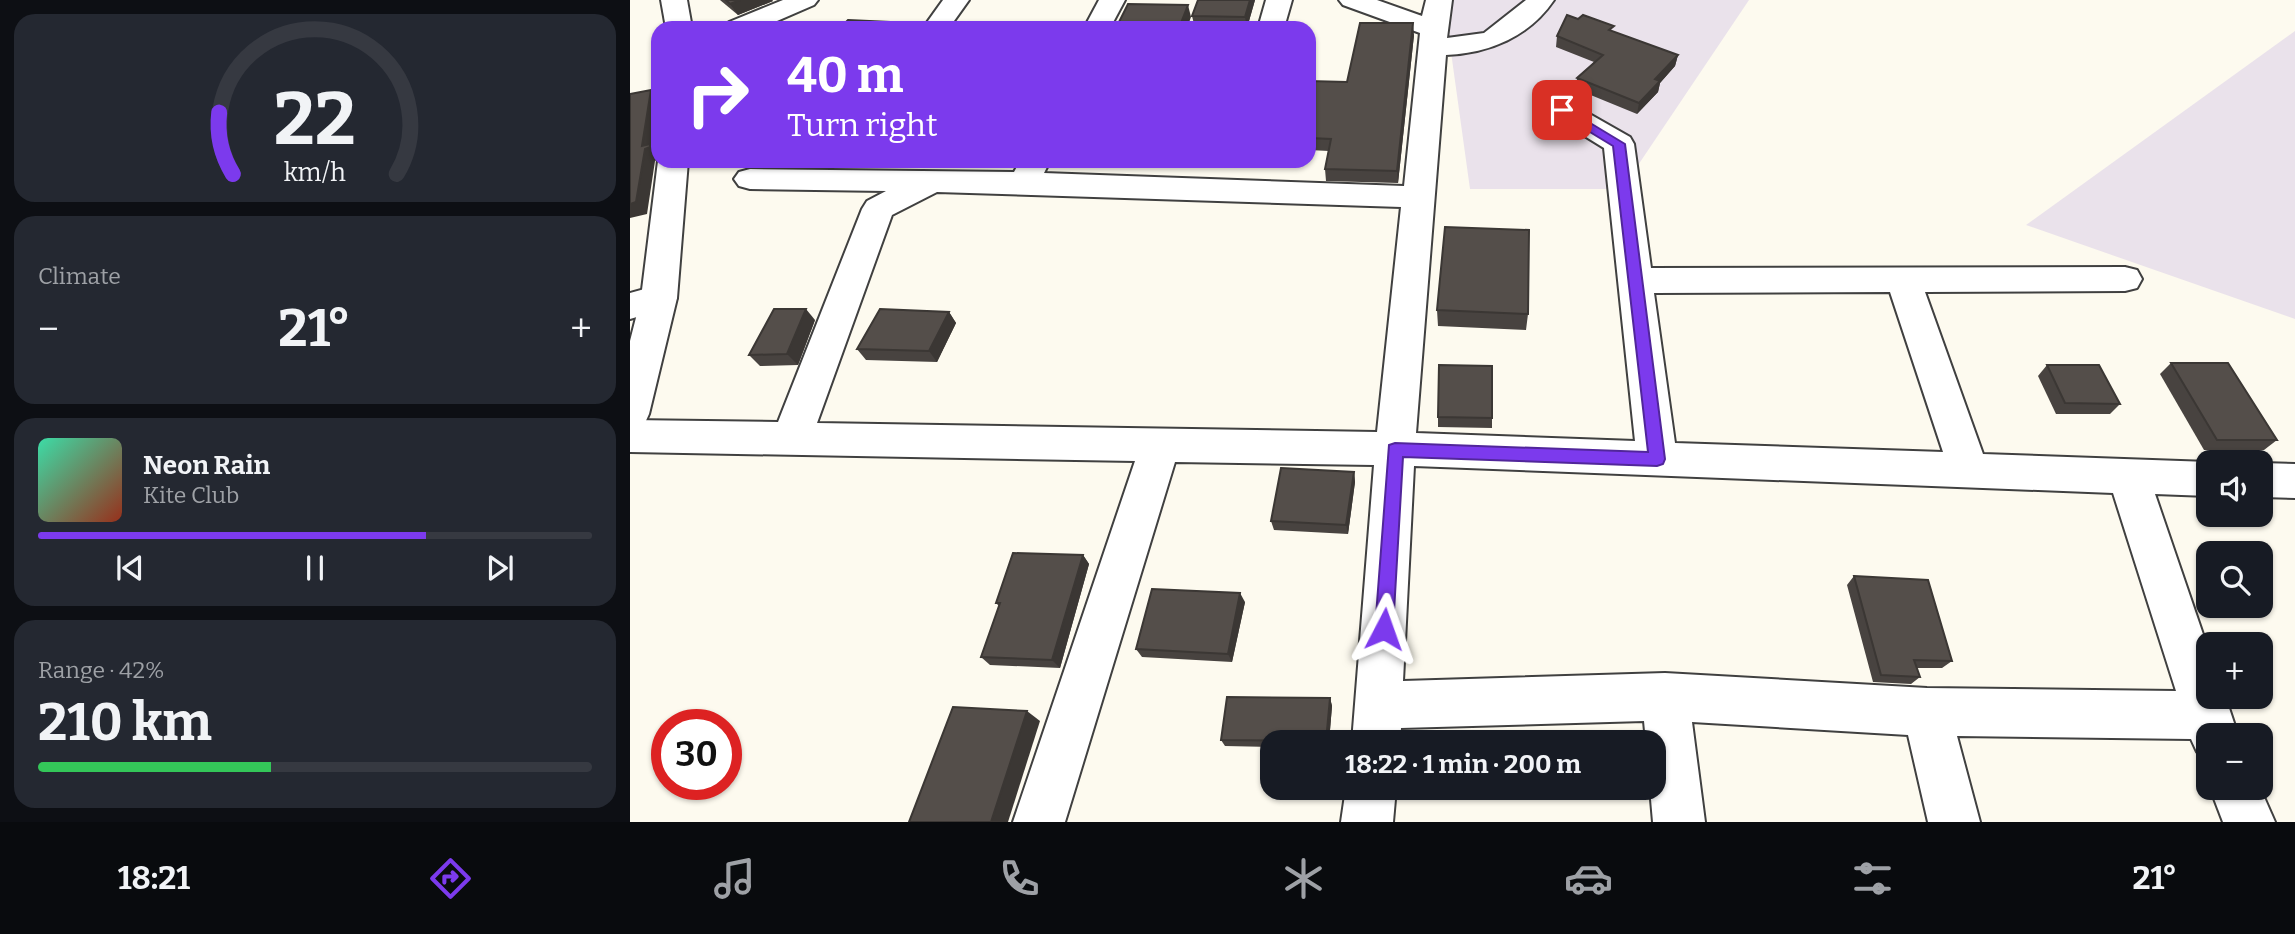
<!DOCTYPE html>
<html lang="en">
<head>
<meta charset="utf-8">
<style>
  :root { --surface:#171b24; --page:#242831; --text:#f1f3f6; --muted:#9ea1a6; --line:#363941; --accent:#7c3aed }
  body { margin:0; font-family:Bitter,serif; background:var(--page); color:var(--text); height:100vh; display:flex; flex-direction:column; font-size:26px; white-space:nowrap }
  * { box-sizing:border-box; margin:0 }
  p { font-size:23px; color:var(--muted) }
  .icon { flex:none; width:38px; height:38px; fill:none; stroke:currentColor; stroke-width:2; stroke-linecap:round; stroke-linejoin:round }
  .map { position:relative; flex:1; overflow:hidden }
  .details { display:flex; flex-direction:column; gap:14px; padding:14px; background:#0d0f14; width:630px }
  .details>* { flex:none }
  .top-card { position:absolute; left:21px; top:21px; width:665px; height:147px; border-radius:21px; box-shadow:0 2px 5px #0004; background:#7c3aed; color:#fff; overflow:hidden }
  .buttons { position:absolute; left:1566px; top:450px; display:grid; gap:14px }
  .buttons a { display:grid; place-items:center; width:77px; height:77px; border-radius:14px; background:var(--surface); box-shadow:0 2px 5px #0004; font-size:35px }
  .speed { position:absolute; left:21px; top:709px; display:flex; gap:14px; font-size:35px; font-weight:700; text-align:center }
  .speed>* { display:grid; place-content:center; width:91px; height:91px; border-radius:50%; background:var(--surface); box-shadow:0 2px 5px #0004; line-height:1 }
  .speed .limit { border:10px solid #d22; background:#fff; color:#111 }
  .pin { position:absolute; display:grid; place-items:center; width:60px; height:60px; color:#fff; margin:-30px; border-radius:14px; box-shadow:0 4px 10px #0006 }
  .me { position:absolute; width:77px; margin:-38px; rotate:4deg; stroke-linejoin:round; filter:drop-shadow(0 0 5px #0008) }
  .turn { display:flex; align-items:center; gap:24px; height:147px; padding:0 21px; font-size:32px }
  .turn .icon { width:91px; height:91px; stroke-width:2.5 }
  .turn b { display:block; font-size:49px; line-height:60px }
  .big { font-size:52px; font-weight:700; line-height:1.1 }
  .details .widget { flex:1; display:flex; flex-direction:column; justify-content:center; gap:10px; min-width:0; padding:0 24px; border-radius:21px; background:var(--page) }
  .details .dial { align-items:center; gap:0 }
  .dial svg { height:182px; overflow:visible; fill:none; stroke:var(--line); stroke-width:7; stroke-linecap:round; text-anchor:middle }
  .dial text { fill:var(--text); stroke:none }
  .song { display:flex; align-items:center; gap:21px }
  .cover { width:84px; height:84px; border-radius:10px; background:linear-gradient(135deg,hsl(160 70% 55%),hsl(10 70% 35%)) }
  .played { height:7px; border-radius:4px; background:linear-gradient(90deg,var(--accent) 70%,var(--line) 70%) }
  .keys { display:flex; justify-content:space-around; direction:ltr }
  .heat { display:flex; justify-content:space-between; align-items:center; font-size:38px; direction:ltr }
  .charge { height:10px; border-radius:5px; background:linear-gradient(90deg,#34c759 42%,var(--line) 0) }
  .trip { position:absolute; left:630px; top:730px; width:406px; height:70px; border-radius:21px; background:var(--surface); box-shadow:0 2px 5px #0004; font-weight:700; line-height:70px; text-align:center }
  .menu { display:flex; height:112px; justify-content:space-around; align-items:center; background:#090b0e; color:var(--muted) }
  .menu .icon { width:49px; height:49px }
  .menu .selected { color:var(--accent) }
  .menu b { font-size:32px; color:var(--text) }
  main { display:flex; flex:1; min-height:0 }
  .map>svg:first-child { display:block }
</style>
</head>
<body>
<main>
<section class="details">
<div class="widget dial"><svg viewBox="0 0 100 80">
<path d="M14 69A42 42 0 1 1 86 69"/>
<path d="M14 69A42 42 0 0 1 8 42" stroke="#7c3aed"/>
<text x="50" y="56" font-size="32" font-weight="700">22</text>
<text x="50" y="72" font-size="11">km/h</text>
</svg></div>
<div class="widget"><p>Climate</p>
<div class="heat"><a>−</a><b class="big">21°</b><a>+</a></div>
</div>
<div class="widget">
<div class="song"><i class="cover"></i><div><b>Neon Rain</b><p>Kite Club</p></div></div>
<div class="played"></div>
<div class="keys"><svg class="icon" aria-label="previous" viewBox="0 0 24 24"><path d="M18 5L8 12l10 7zM5 5v14"/></svg><svg class="icon" aria-label="pause" viewBox="0 0 24 24"><path d="M8 5v14M16 5v14"/></svg><svg class="icon" aria-label="next" viewBox="0 0 24 24"><path d="M6 5l10 7-10 7zM19 5v14"/></svg></div>
</div>
<div class="widget"><p>Range · 42%</p><b class="big">210 km</b><div class="charge"></div></div>
</section>
<div class="map">
<svg width="1665" height="822" viewBox="0 0 1665 822">
  <rect width="100%" height="100%" fill="#fdfaef"/>
  <!-- industrial -->
  <g fill="#eae2eb">
    <polygon points="822,0 1119,0 992,189 840,189 816,16"/>
    <polygon points="1665,31 1665,319 1396,225"/>
  </g>
  <g fill="none" stroke-linecap="round" stroke-linejoin="round">
    <!-- minor casing -->
    <g stroke="#404040" stroke-width="4">
      <g id="minor">
        <polygon points="153,0 188,0 184,5 131,28 95,28 99,22"/>
        <polygon points="313,0 339,0 319,28 293,28"/>
        <polygon points="469,0 495,0 480,28 454,28"/>
        <polygon points="636,0 662,0 654,28 628,28"/>
        <path d="M709,0H747L792,16L796,0H822L817,38L854,33L896,0H924C899,37 859,53 816,55L786,433L1005,441L974,148L922,116L917,110L922,104L932,101L942,104L1000,137L1004,144L1021,268L1495,267L1507,270L1512,279L1507,288L1495,291L1295,292L1353,454L1579,462L1578,496L1525,494L1578,649V696H1595L1608,735H1578V757L1567,752L1561,739L1327,736L1350,822H1298L1278,735L1062,722L1075,822H1023L1020,788H1024V742H1016L1014,721L771,728L770,742H722L744,465L545,462L435,822H383L505,461L0,452V420L148,422L232,209L237,201L256,191L120,189L109,186L104,179L109,172L120,169L384,172L390,161H420L414,173L774,186L790,33L713,5ZM307,192L771,207L747,432L187,423L262,215ZM1260,292L1313,452L1045,443L1024,293ZM784,466L1483,493L1546,691L1297,688L1035,673L773,681Z"/>
        <polygon points="29,285 41,289 47,298 41,307 0,319 0,293"/>
        <polygon points="1631,463 1665,464 1665,498 1631,497"/>
        <polygon points="716,788 766,788 763,822 711,822"/>
        <polygon points="1580,788 1630,788 1645,822 1593,822"/>
      </g>
    </g>
    <!-- tertiary casing -->
    <g stroke="#404040" stroke-width="4">
      <g id="tertiary">
        <polygon points="31,0 57,0 62,28 36,28"/>
        <polygon points="28,161 58,161 47,298 19,414 14,425 0,430 0,341 11,298"/>
      </g>
    </g>
    <!-- minor -->
    <use href="#minor" fill="#fff" fill-rule="evenodd"/>
    <!-- tertiary -->
    <use href="#tertiary" fill="#fff" fill-rule="evenodd"/>
  </g>
  <!-- wall -->
  <g fill="#484340">
    <polygon points="90,0 142,0 143,1 108,15"/>
    <polygon points="568,0 625,0 617,28 565,28 562,16"/>
    <polygon points="983,32 1048,55 1045,66 1030,83 1028,92 1007,114 946,89 947,78 964,62 926,47 927,36"/>
    <polygon points="784,35 768,183 696,181 695,169 699,151 679,150 679,81 717,82"/>
    <polygon points="252,161 359,161 356,166 255,166"/>
    <polygon points="807,310 898,314 896,330 808,326"/>
    <polygon points="319,312 326,323 307,362 236,360 227,349"/>
    <polygon points="185,320 168,365 130,366 119,355"/>
    <polygon points="1541,363 1647,440 1634,450 1574,450 1530,374"/>
    <polygon points="1417,365 1490,404 1480,414 1426,414 1408,376"/>
    <polygon points="808,417 862,418 862,428 808,427"/>
    <polygon points="724,472 725,482 718,534 644,530 641,521"/>
    <polygon points="453,555 459,564 430,668 360,665 351,657 369,606 366,603"/>
    <polygon points="1224,576 1322,661 1312,668 1287,668 1290,677 1281,684 1243,682 1217,585"/>
    <polygon points="615,602 602,662 512,657 506,649"/>
    <polygon points="700,698 702,706 699,742 642,742 642,747 595,746 591,740"/>
  </g>
  <!-- shaded-wall -->
  <g fill="#3b3734">
    <polygon points="110,0 142,0 143,1 108,15 100,4"/>
    <polygon points="620,0 625,0 617,28 615,17"/>
    <polygon points="558,5 561,17 557,28 549,28"/>
    <polygon points="783,23 784,35 768,183 767,171"/>
    <polygon points="1048,55 1045,66 1030,83 1028,92 1007,114 1009,103 1025,79"/>
    <polygon points="21,90 28,99 28,117 23,148 28,153 28,159 25,161 17,214 0,218 0,204 12,146"/>
    <polygon points="176,309 185,320 168,365 157,354"/>
    <polygon points="319,312 326,323 307,362 299,351"/>
    <polygon points="724,472 725,482 718,534 716,525"/>
    <polygon points="453,555 459,564 430,668 422,660"/>
    <polygon points="610,593 615,602 602,662 598,654"/>
    <polygon points="700,698 702,706 699,742 696,742"/>
    <polygon points="397,711 410,721 378,822 361,822"/>
  </g>
  <!-- building -->
  <g fill="#544e4a" stroke="#3b3734" stroke-width="2">
    <polygon points="96,0 110,0 100,4"/>
    <polygon points="568,0 620,0 615,17 562,16"/>
    <polygon points="498,4 558,5 549,28 486,28"/>
    <polygon points="937,15 948,19 953,15 984,26 979,30 1048,55 1025,79 1030,81 1009,103 947,78 973,55 927,36"/>
    <polygon points="218,20 280,23 276,28 210,28"/>
    <polygon points="730,23 783,23 767,171 695,169 701,139 679,138 679,81 717,82"/>
    <polygon points="21,90 12,146 20,144 20,147 15,149 6,202 0,204 0,94"/>
    <polygon points="815,227 899,230 898,314 807,310"/>
    <polygon points="144,309 176,309 157,354 119,355"/>
    <polygon points="250,309 319,312 299,351 227,349"/>
    <polygon points="1541,363 1598,363 1647,440 1587,440"/>
    <polygon points="809,365 862,366 862,418 808,417"/>
    <polygon points="1417,365 1469,365 1490,404 1435,403"/>
    <polygon points="651,468 724,472 716,525 641,521"/>
    <polygon points="383,553 453,555 422,660 351,657 370,603 366,603"/>
    <polygon points="1224,576 1298,580 1322,661 1284,660 1290,677 1251,675"/>
    <polygon points="522,589 610,593 598,654 506,649"/>
    <polygon points="597,697 700,698 696,741 591,740"/>
    <polygon points="323,707 397,711 361,822 279,822"/>
  </g>
  <!-- route -->
  <polygon fill="#7c3aed" stroke="#51269a" stroke-width="2" points="932,106 995,144 1035,459 1033,464 1027,466 773,457 763,629 761,635 754,637 747,635 745,629 759,445 765,443 1018,452 983,146 927,112 926,110"/>
</svg>
<div class="buttons">
<a><svg class="icon" aria-label="sound" viewBox="0 0 24 24"><path d="M4 9h4l5-4v14l-5-4H4zM17 9q2 3 0 6"/></svg></a>
<a><svg class="icon" aria-label="search" viewBox="0 0 24 24"><circle cx="10" cy="10" r="6"/><path d="M15 15l6 6"/></svg></a>
<a>+</a>
<a>−</a>
</div>
<div class="speed"><div class="limit">30</div></div>
<div class="pin" style="left:932px;top:110px;background:#d93025"><svg class="icon" aria-label="arrive" viewBox="0 0 24 24"><path d="M6 21V4h12l-3 4 3 4H6"/></svg></div>
<svg class="me" style="left:754px;top:629px" viewBox="-20 -20 40 40"><path d="M0-17L14 15 0 8-14 15z" fill="#7c3aed" stroke="#fff" stroke-width="4"/></svg>
<div class="trip">18:22 · 1 min · 200 m</div>
<div class="top-card">
<div class="turn"><svg class="icon" aria-label="right" viewBox="0 0 24 24"><path d="M7 20v-9h11M14 6l5 5-5 5"/></svg><div><b>40 m</b>Turn right</div></div>
</div>
</div>
</main>
<nav class="menu">
<b>18:21</b>
<svg class="icon selected" aria-label="directions" viewBox="0 0 24 24"><path d="M12 3l9 9-9 9-9-9zM9 14v-3h6M13 9l2 2-2 2"/></svg>
<svg class="icon" aria-label="music" viewBox="0 0 24 24"><path d="M9 18V5l10-2v13"/><circle cx="6" cy="18" r="3"/><circle cx="16" cy="16" r="3"/></svg>
<svg class="icon" aria-label="phone" viewBox="0 0 24 24"><path d="M5 4h4l2 5-3 2q2 4 5 5l2-3 5 2v4C11 20 4 13 5 4z"/></svg>
<svg class="icon" aria-label="climate" viewBox="0 0 24 24"><path d="M12 3v18M4 7l16 10M4 17L20 7"/></svg>
<svg class="icon" aria-label="car" viewBox="0 0 24 24"><path d="M5 17H2v-5l4-1 3-4h7l3 4 3 1v5h-3M9 17h6M6 11h13"/><circle cx="7" cy="17" r="2"/><circle cx="17" cy="17" r="2"/></svg>
<svg class="icon" aria-label="filters" viewBox="0 0 24 24"><path d="M4 7h16M4 17h16"/><circle cx="9" cy="7" r="2"/><circle cx="15" cy="17" r="2"/></svg>
<b>21°</b>
</nav>
</body>
</html>
